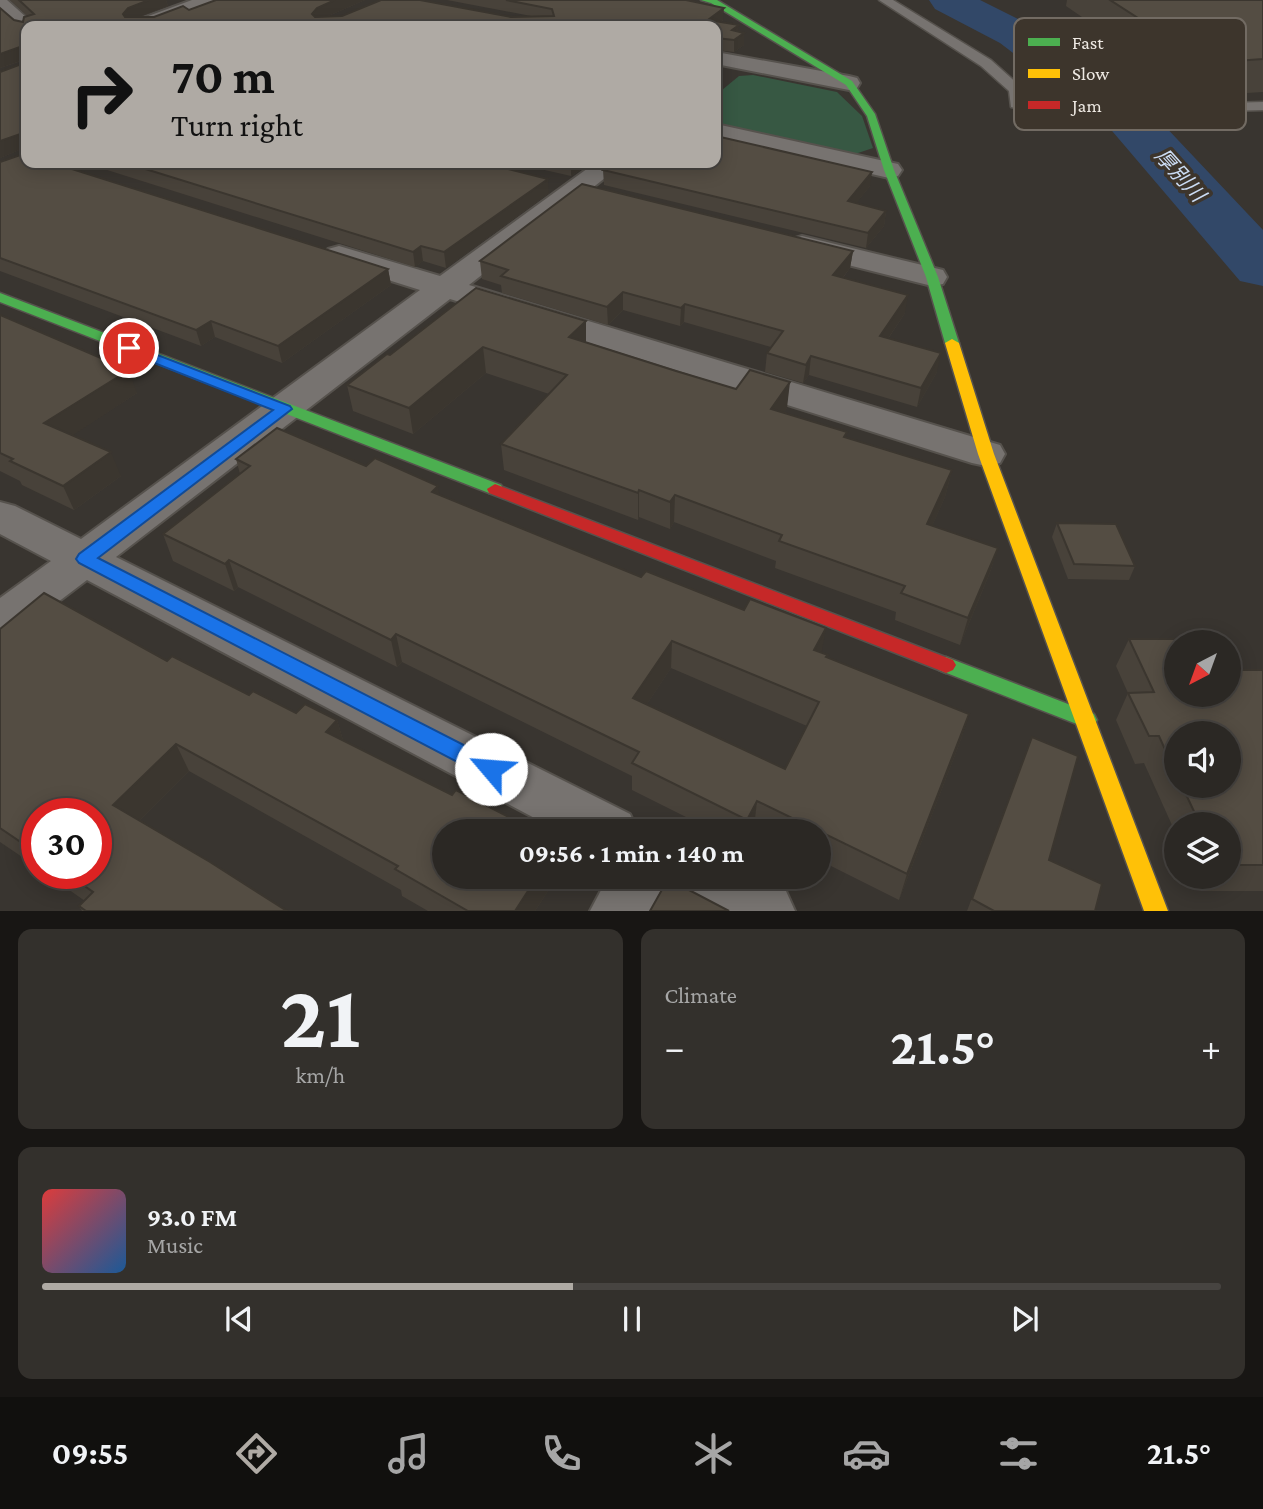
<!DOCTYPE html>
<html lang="en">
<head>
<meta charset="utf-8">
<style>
  :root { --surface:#2b2824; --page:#33302c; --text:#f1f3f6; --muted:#a6a6a6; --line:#474441; --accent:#afaaa4 }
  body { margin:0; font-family:"Crimson Pro","Noto Sans JP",serif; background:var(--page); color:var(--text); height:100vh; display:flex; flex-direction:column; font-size:26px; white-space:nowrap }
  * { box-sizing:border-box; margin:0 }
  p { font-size:23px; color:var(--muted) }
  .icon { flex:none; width:38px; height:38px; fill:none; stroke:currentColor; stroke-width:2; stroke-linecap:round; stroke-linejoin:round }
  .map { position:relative; height:911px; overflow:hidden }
  .sheet { display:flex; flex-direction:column; gap:18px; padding:18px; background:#181614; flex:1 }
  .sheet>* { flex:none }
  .hud { position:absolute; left:21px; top:21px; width:700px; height:147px; border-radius:14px; box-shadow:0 4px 18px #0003,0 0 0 2px var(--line); background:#afaaa4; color:#111; overflow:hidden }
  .needle { width:46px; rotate:221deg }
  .tools { position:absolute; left:1164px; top:630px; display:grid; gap:14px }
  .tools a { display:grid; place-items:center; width:77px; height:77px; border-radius:50%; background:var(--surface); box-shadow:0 4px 18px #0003,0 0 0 2px var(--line); font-size:35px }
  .speed { position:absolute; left:21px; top:798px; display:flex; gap:14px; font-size:35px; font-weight:700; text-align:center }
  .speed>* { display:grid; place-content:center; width:91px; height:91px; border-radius:50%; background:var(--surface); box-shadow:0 4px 18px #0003,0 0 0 2px var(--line); line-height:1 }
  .speed .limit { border:10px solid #d22; background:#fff; color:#111 }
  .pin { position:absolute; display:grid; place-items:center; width:60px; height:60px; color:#fff; margin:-30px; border:4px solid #fff; border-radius:50%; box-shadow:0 2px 7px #0007 }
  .me { position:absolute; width:77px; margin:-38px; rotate:297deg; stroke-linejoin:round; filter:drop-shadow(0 0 5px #0008) }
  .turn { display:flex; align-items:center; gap:24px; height:147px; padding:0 35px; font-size:32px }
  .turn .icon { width:91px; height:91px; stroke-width:2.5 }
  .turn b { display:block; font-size:49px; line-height:60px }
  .big { font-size:52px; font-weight:700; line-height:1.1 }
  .sheet .tile { flex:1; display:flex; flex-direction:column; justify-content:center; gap:10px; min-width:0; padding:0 24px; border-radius:14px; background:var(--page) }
  .sheet .dial { align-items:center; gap:0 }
  .dial b { font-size:91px; line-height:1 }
  .song { display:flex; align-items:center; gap:21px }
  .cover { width:84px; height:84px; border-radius:10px; background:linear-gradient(135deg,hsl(0 70% 55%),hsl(210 70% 35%)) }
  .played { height:7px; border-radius:4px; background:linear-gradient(90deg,var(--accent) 45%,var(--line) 45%) }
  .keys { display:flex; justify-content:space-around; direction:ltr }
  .heat { display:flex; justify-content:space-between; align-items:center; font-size:38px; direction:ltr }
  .sheet .tiles { flex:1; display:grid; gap:18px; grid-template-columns:1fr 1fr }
  .tile:last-child { grid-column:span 2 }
  .trip { position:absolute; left:432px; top:819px; width:399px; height:70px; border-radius:35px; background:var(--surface); box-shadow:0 4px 18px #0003,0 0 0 2px var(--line); font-weight:700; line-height:70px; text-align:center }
  .dock { display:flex; height:112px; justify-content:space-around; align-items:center; background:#11100e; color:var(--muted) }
  .dock .icon { width:49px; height:49px }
  .dock .selected { color:var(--accent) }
  .dock b { font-size:32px; color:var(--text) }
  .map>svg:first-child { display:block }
</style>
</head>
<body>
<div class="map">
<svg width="1263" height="911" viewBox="0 0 1263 911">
  <rect width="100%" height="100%" fill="#393530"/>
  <!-- green -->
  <polygon fill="#375843" points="753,75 837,92 862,116 873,148 855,154 716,123 716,95 739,76"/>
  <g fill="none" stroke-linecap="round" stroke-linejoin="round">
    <!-- river -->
    <polygon fill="#324868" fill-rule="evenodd" points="929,0 980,0 1030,25 1143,103 1263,230 1263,286 1240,281 1107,125 1000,43 935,9"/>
    <!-- lane casing -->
    <g stroke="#56524d" stroke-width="3">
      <polygon id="lane" points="879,0 893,0 991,60 1021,87 1023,101 1049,108 1263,102 1263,110 1049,116 1011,107 1009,91 981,66"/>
    </g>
    <!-- street casing -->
    <g stroke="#56524d" stroke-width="4">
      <g id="street">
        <polygon points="0,0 7,0 36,26 26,26 26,32 19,30 0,14"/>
        <polygon points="192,0 220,0 217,4 157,26 129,26 132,22"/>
        <polygon points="716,52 849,76 857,78 860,83 857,88 849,90 716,64"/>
        <polygon points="716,124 898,164 902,170 898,176 889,178 716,138"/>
        <polygon points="595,163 624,163 469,285 1000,445 1005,454 1000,463 986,466 972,463 450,299 116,557 630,814 638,831 559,831 87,580 16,634 0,639 0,598 51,561 0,534 0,502 15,506 81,539 420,290 328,261 324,255 328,249 339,246 440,276"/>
        <polygon points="802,236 943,270 947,277 943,284 932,286 792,251 787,245 792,239"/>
        <polygon points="608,877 667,877 651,911 590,911"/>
        <polygon points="672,877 757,877 786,891 795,911 708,911 680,896"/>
      </g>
    </g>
    <!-- fast casing -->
    <g stroke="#56524d" stroke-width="3">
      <g id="fast">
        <polygon points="701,0 717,0 852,81 875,114 894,170 938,277 959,343 957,346 952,347 945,343 926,277 884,170 867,116 846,85 711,3"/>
        <polygon points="0,293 501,485 503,489 495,494 489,493 0,302"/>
        <polygon points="946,657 1094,714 1097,720 1094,726 1087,728 939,670 936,665 939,660"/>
      </g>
    </g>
    <!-- slow casing -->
    <g stroke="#56524d" stroke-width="3">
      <polygon id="slow" points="952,339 959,343 994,454 1168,911 1144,911 978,454 945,343"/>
    </g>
    <!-- jam casing -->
    <g stroke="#56524d" stroke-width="3">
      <polygon id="jam" points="495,484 953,660 956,665 953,670 946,673 939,670 489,493 487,489"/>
    </g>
    <!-- lane -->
    <use href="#lane" fill="#777370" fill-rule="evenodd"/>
    <!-- street -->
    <use href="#street" fill="#777370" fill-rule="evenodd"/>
    <!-- fast -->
    <use href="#fast" fill="#4caf50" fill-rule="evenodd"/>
    <!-- slow -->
    <use href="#slow" fill="#ffc107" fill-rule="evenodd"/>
    <!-- jam -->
    <use href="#jam" fill="#c62828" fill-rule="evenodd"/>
  </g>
  <!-- wall -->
  <g fill="#48423a" fill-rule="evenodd">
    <polygon points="10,0 166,0 168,6 139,17 154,17 189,10 216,0 365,0 326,17 511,17 531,16 447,0 689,0 723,20 721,22 739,32 744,45 734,52 716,50 716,26 26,26 26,163 388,269 391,285 282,363 215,337 201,346 0,271 0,162 26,153 24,148 0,158 24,63 24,60 0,68 0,8 14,20 23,22 27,16"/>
    <polygon points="1067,0 1263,0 1263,92 1197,96 1066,6"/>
    <polygon points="717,137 870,186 856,203 886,211 884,226 866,248 604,185 603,170"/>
    <polygon points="85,163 484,163 549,193 446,268 423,261 415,267"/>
    <polygon points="514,163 591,163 571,176"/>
    <polygon points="853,251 850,268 843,278 905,313 888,339 937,372 917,407 809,375 803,383 765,372 767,353 771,347 684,322 680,326 623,310 608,325 502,293 501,285 482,279 480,261"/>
    <polygon points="476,288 586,343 787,408 784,412 847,438 952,470 945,497 932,526 998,548 989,575 960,645 895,620 896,612 775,568 776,561 674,522 670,529 639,517 638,520 504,470 501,444 549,394 486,373 413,434 353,411 347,385 390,355"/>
    <polygon points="0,315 137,393 72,435 121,476 74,510 22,485 20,481 0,471"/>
    <path d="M236,459L366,466L440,495L828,655L827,658L969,714L960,742L899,900L819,860V831H761L754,828L752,831H714L632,790V776L402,662L397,667L238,587L234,591L173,561L163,534L240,474ZM671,668L807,726L785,769L647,704Z"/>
    <polygon points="1057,523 1135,566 1129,580 1068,579 1052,537"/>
    <polygon points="0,629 167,661 249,695 296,713 337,720 343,740 444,877 557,877 535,911 428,911 402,896 401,890 189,771 140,820 287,911 82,911 79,906 85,901 45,873 96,873 37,814 37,867 0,842"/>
    <path d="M1129,639L1234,670H1263V891H1201L1195,877H1228V824H1176V834L1144,763L1135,764L1116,720L1128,693L1116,666ZM1176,733L1228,786H1176Z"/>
    <polygon points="1032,737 1049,860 1095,911 967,911"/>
  </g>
  <!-- shaded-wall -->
  <g fill="#3b362f">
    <polygon points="149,0 166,0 168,6 131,20 126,26 123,14 128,8"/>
    <polygon points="335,0 365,0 319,20 312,14 317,8"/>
    <polygon points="724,8 723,20 715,26 708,20"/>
    <polygon points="739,25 738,37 744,33 744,45 734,52 734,40 732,30"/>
    <polygon points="23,46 26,59 0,68 0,54"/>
    <polygon points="20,134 25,146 23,146 24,148 0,158 0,141"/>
    <polygon points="571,163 591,163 571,176"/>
    <polygon points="872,172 870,186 846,216 848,201"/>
    <polygon points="548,179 549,193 446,268 444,252"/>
    <polygon points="886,211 884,226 866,248 868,233"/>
    <polygon points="421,246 423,261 415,267 413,252"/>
    <polygon points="853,251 850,268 831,293 833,275"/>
    <polygon points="388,269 391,285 282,363 278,346"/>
    <polygon points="623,292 623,310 608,325 607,307"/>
    <polygon points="908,295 905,313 877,355 880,336"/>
    <polygon points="685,304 684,322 680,326 681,308"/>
    <polygon points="211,321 215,337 201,346 196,330"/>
    <polygon points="586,321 586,346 569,337"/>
    <polygon points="483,347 486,373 413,434 409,408"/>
    <polygon points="941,353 937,372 917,407 921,388"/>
    <polygon points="811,356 809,375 803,383 806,365"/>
    <polygon points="129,370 137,393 55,447 44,423"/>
    <polygon points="790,382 787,408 769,435 771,409"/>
    <polygon points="111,452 121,476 74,510 63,486"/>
    <polygon points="952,470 945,497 921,551 927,524"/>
    <polygon points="438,486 442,512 432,492"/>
    <polygon points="639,490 639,517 638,520 638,493"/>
    <polygon points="675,495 674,522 670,529 670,502"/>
    <polygon points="998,548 989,575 960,645 968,618"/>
    <polygon points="229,560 238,587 234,591 225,564"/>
    <polygon points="826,628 821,656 814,650"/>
    <polygon points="396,634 402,662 397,667 391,640"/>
    <polygon points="672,641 671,668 633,725 633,698"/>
    <polygon points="969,714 960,742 899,900 907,874"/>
    <polygon points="337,720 345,747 326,732"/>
    <polygon points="176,744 189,771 128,832 113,805"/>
    <polygon points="757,801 754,828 752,831 745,831 747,820"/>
    <polygon points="537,877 557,877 535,911 515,911"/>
  </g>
  <!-- building -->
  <g fill="#544d43" stroke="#3b362f" stroke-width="2" fill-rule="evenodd">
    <polygon points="19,0 149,0 128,8 123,14 125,17 154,17 183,6 189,10 216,0 335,0 317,8 312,14 315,17 342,16 381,0 420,0 511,17 554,16 552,9 506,0 686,0 724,8 708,20 739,25 732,30 744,33 734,40 716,38 716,26 26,26 26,146 23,146 23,136 20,134 0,141 0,72 24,63 23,46 0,54 0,8 14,20 23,22 24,17 34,14"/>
    <polygon points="1110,0 1263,0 1263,59 1208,63"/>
    <polygon points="716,136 872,172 848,201 886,211 868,233 603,170 612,163 716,163"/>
    <polygon points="26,153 26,163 53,163 388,269 278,346 211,321 196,330 0,258 0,162"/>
    <polygon points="126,163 484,163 548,179 444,252 421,246 413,252"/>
    <polygon points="582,184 853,251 833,275 908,295 880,336 941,353 921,388 811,356 806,365 767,353 783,331 685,304 681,308 623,292 607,307 501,276 508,270 480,261"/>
    <polygon points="476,288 586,321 569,337 676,371 736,389 750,370 790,382 771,409 847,432 844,437 952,470 927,524 998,548 968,618 901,593 905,586 779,541 782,535 675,495 670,502 639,490 638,493 501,444 567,375 483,347 409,408 347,385 387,354 390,355"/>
    <polygon points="0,315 129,370 44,423 111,452 63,486 10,461 13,459 0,453"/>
    <path d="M277,428L366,466L375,458L438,486L432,492L641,577L646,571L744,610L750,599L826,628L814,650L828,655L826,657L969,714L907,874L757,801L747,820L632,763L639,752L396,634L391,640L229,560L225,564L163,534L250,466L236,459ZM672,641L819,702L785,769L633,698Z"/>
    <polygon points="1057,523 1116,524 1135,566 1074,564"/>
    <polygon points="44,593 167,661 172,656 249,695 253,691 296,713 305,704 337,720 326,732 452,795 456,790 536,831 444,831 444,877 537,877 515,911 468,911 395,869 398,866 176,744 113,805 210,862 287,911 86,911 79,906 93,892 66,873 96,873 96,814 37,814 37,853 0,828 0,629"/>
    <polygon points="1129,639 1218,639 1219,642 1176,642 1176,695 1228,695 1228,659 1234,670 1263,670 1263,865 1228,865 1228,824 1200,824 1182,786 1228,786 1228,733 1176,733 1176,774 1159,736 1149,736 1128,693 1154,692"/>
    <polygon points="1032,737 1078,756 1049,860 1102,884 1095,911 994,911 972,899"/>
    <polygon points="668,879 729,911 650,911"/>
  </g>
  <!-- route -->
  <polygon fill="#1a73e8" stroke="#114b97" stroke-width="2" points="129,344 290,406 292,409 98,558 499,763 502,769 499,776 491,779 484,776 79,563 76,559 79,554 273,410 124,351 124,345"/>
  <g text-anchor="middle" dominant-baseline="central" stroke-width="7" stroke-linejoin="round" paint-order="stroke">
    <!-- far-water labels -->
    <g font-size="21" font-style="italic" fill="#cbdcf4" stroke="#3d352c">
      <text transform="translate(1180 175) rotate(48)">厚別川</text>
    </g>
  </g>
  <!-- legend -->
  <rect x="1014" y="18" width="232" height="112" rx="10" fill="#3d352c" stroke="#726b63" stroke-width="2"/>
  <rect x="1028" y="38" width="32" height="8" fill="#4caf50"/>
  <rect x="1028" y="69" width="32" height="9" fill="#ffc107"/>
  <rect x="1028" y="101" width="32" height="8" fill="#c62828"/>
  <g font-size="19" fill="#eee9e3">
    <text x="1072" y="49">Fast</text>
    <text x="1072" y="80">Slow</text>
    <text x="1072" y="112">Jam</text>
  </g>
</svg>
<div class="tools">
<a><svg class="needle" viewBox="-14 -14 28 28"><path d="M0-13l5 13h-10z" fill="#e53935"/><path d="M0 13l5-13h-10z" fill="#a6a6a6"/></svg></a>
<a><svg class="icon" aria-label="sound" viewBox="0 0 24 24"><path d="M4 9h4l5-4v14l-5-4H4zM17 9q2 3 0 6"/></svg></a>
<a><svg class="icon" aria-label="layers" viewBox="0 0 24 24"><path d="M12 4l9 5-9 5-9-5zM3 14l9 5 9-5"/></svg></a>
</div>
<div class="speed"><div class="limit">30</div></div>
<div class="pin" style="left:129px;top:348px;background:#d93025"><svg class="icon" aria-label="arrive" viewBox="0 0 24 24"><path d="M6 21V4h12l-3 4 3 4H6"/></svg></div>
<svg class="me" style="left:491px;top:769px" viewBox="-20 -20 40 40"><circle r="19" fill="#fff"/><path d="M0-13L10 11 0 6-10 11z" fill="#1a73e8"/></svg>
<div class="trip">09:56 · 1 min · 140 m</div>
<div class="hud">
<div class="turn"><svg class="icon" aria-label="right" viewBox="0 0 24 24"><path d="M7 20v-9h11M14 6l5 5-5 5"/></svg><div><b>70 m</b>Turn right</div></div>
</div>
</div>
<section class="sheet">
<div class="tiles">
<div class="tile dial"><b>21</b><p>km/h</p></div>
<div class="tile"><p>Climate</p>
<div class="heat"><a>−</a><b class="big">21.5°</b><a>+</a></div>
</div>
<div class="tile">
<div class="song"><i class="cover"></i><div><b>93.0 FM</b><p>Music</p></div></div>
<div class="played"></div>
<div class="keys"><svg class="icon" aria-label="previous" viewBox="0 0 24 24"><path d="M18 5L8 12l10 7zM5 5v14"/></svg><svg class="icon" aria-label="pause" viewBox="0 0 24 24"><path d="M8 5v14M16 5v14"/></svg><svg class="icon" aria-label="next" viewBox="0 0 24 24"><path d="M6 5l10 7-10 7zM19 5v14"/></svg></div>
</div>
</div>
</section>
<nav class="dock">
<b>09:55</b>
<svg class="icon selected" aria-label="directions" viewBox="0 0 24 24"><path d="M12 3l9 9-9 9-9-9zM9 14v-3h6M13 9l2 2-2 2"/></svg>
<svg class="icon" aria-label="music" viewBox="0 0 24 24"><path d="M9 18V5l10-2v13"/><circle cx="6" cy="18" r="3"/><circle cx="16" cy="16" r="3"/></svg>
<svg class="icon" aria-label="phone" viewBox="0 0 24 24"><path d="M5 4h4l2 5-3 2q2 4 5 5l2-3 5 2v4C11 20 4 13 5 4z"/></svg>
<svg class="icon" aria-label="climate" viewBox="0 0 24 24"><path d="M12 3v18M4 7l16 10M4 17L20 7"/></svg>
<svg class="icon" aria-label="car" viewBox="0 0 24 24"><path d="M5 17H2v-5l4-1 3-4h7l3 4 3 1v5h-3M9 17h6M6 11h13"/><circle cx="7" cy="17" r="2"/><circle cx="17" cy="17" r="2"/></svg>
<svg class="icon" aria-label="filters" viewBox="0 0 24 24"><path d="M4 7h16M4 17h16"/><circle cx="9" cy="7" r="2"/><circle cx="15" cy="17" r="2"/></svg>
<b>21.5°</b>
</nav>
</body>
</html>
